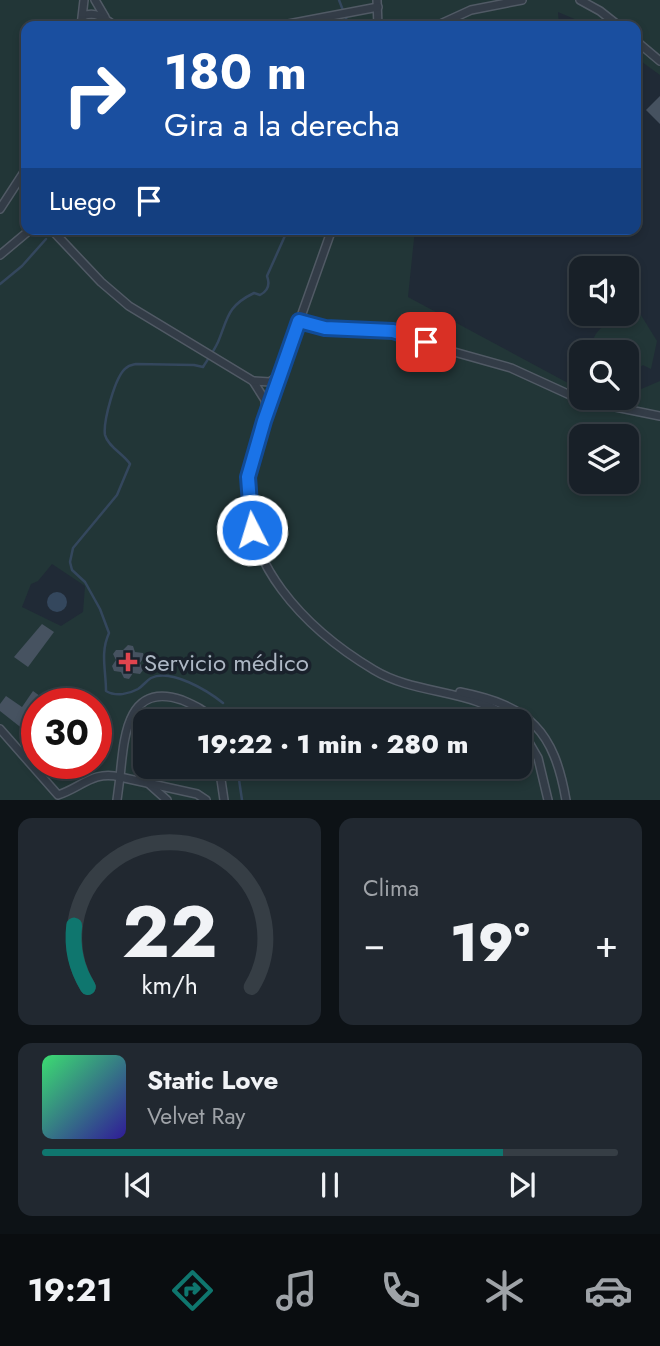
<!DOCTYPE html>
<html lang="es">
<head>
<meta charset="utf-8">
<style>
  :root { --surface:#182028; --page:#212830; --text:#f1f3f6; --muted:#9fa3a8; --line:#363e45; --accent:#0f766e }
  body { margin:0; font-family:Jost,sans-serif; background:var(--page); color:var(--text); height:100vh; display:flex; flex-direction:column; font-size:26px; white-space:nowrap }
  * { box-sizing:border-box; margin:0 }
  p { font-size:23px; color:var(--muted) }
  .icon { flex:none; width:38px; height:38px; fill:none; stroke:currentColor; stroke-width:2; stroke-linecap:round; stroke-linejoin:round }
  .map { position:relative; height:800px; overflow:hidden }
  .side { display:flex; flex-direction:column; gap:18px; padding:18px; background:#0d1216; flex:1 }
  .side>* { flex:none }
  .top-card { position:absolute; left:21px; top:21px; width:620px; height:214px; border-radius:14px; box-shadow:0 4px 10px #0003,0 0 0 2px var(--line); background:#1a4fa0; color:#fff; overflow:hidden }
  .buttons { position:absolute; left:569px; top:256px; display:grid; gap:14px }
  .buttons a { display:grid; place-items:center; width:70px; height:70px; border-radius:14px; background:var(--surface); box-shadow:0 4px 10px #0003,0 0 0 2px var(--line); font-size:35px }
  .speed { position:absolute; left:21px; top:688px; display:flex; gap:14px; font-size:35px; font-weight:700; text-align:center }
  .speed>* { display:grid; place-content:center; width:91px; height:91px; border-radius:50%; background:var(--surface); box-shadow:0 4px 10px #0003,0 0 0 2px var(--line); line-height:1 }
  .speed .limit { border:10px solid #d22; background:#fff; color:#111 }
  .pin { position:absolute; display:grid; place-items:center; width:60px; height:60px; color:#fff; margin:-30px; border-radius:14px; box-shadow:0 4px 10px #0006 }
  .me { position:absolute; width:77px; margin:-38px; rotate:355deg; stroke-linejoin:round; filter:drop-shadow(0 0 5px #0008) }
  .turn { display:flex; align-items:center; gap:24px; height:147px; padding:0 28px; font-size:32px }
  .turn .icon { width:91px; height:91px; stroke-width:2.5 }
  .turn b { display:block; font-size:49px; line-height:60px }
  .then { display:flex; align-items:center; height:66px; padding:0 28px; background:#0003; gap:14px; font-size:26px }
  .big { font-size:52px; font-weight:800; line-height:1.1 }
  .side .widget { flex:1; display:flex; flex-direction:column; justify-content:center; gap:10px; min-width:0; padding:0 24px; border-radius:14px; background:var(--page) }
  .side .dial { align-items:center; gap:0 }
  .dial svg { height:182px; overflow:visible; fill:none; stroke:var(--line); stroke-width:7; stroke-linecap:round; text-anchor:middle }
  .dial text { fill:var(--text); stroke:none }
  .song { display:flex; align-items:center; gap:21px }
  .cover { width:84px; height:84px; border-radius:10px; background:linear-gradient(135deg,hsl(140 70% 55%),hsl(250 70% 35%)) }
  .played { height:7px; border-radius:4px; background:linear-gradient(90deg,var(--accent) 80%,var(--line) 80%) }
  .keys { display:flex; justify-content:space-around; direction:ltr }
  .heat { display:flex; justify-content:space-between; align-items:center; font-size:38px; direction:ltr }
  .side .tiles { flex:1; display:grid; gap:18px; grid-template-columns:1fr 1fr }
  .widget:last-child { grid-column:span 2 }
  .trip { position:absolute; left:133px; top:709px; width:399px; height:70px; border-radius:14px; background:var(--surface); box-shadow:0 4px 10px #0003,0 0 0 2px var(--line); font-weight:800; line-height:70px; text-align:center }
  .menu { display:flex; height:112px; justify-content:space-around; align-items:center; background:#0a0d10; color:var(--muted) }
  .menu .icon { width:49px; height:49px }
  .menu .selected { color:var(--accent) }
  .menu b { font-size:32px; color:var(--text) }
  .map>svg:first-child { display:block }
</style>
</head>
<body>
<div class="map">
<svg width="660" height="800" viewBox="0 0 660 800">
  <rect width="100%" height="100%" fill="#202a36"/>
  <!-- green -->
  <g fill="#223637" fill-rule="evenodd">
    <path d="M0,0H660V75L635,57V26H591L558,12L559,26H26V229H415L408,297L581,390V397L616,399L626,397L627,395L660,381V800H0ZM581,436H626V481H581ZM52,564L85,586L83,612L61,626L22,607L31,584L38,581ZM37,704H96V763H37ZM145,721H520V766H145Z"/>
    <path d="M627,309L639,312L657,341L651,369L643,365L627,377L626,352H591C592,334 600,325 617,321L618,313H626Z"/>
  </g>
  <!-- water -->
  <g fill="#34475d">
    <circle cx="57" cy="602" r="10"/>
    <polygon points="161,711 168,714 173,721 147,721 153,713"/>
  </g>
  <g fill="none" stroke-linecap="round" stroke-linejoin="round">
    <!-- stream -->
    <g stroke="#34475d" stroke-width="2.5">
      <polyline points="339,0 349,26"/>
      <polyline points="0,284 22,266 46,239"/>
      <path d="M223,703C208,691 171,668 151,678C146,681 143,686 138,689C129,694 116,697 106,691C106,670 100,653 109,633L100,609L85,582L72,570L70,562L73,548L117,495L130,464C124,454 108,447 105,435C103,422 115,376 126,368C129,365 132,365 136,364L194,365L203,367C208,359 214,351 218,342C228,318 227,306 254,293L260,295C268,291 270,284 267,276L288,229"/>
      <polyline points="227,708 236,721"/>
      <polyline points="237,766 242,800"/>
    </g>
  </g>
  <!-- building -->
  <g fill="#465260">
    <polygon points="660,96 660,124 646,110"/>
    <polygon points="42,624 54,632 28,667 14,657"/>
    <polygon points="128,645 133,646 135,652 143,653 144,657 140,663 143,670 140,674 133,673 129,679 124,678 121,672 114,671 112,666 116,660 113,654 116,650 123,650"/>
    <polygon points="33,691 51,704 37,704 37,732 33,737 0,711 0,704 6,696 22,707"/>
  </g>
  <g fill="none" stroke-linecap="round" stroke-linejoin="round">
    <!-- street casing -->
    <g stroke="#515a65" stroke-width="10">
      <g id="street">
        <polyline points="95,0 105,17"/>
        <polyline points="377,0 378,26"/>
        <polyline points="580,0 600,11 619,26"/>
        <path d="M83,16C96,11 104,18 115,26"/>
        <polyline points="81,26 84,0"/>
        <polyline points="278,26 378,7"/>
        <polyline points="436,26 471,10 522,0"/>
        <polyline points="635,40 660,61"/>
        <polyline points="0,209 26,169"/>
        <polyline points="51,229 101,282 129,306 253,381 265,400 266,409"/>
        <path d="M332,229C315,276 299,323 282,370C269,404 254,440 249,476C237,561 307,630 374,670C417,696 473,688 513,721"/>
        <polyline points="0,255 31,229"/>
        <polyline points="299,321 325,328 405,334 447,350 511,368 581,400 660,416"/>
        <polyline points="253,381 270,382 279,375"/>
        <path d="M460,692C530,706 554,731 566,800"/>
        <polyline points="520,727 538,758 548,800"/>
        <path d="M0,729L58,795C81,788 93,770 120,777L117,800"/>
        <polyline points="219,766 224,800"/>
        <polyline points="149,784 167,800"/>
        <path d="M206,800L197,794L120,777C124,739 126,681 182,700C194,705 207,711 213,721"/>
      </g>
    </g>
    <!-- street -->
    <use href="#street" stroke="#333c47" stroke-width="7"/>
  </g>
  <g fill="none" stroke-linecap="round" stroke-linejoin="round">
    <!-- route casing -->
    <g stroke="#114b97" stroke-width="18">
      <polyline id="route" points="252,530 248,477 264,421 299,321 325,328 393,331 426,342"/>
    </g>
    <!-- route -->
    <use href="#route" stroke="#1a73e8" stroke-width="12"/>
  </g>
  <!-- markers -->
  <path fill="#e0444e" stroke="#19212b" stroke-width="2.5" d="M124.5 651.5h7v7h7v7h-7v7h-7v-7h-7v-7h7z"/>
  <g text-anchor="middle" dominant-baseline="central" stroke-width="7" stroke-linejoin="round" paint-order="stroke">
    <!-- poi labels -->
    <g font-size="24" fill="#adb7c4" stroke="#19212b" text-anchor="start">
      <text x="144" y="662">Servicio médico</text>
    </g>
  </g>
</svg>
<div class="buttons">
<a><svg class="icon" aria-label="sound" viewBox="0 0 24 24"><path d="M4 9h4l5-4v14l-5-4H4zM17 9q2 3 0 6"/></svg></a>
<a><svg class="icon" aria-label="search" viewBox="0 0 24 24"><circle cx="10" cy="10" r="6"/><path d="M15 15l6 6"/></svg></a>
<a><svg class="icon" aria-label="layers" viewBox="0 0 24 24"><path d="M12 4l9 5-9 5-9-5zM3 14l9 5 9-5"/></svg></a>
</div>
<div class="speed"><div class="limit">30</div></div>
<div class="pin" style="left:426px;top:342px;background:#d93025"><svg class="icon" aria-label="arrive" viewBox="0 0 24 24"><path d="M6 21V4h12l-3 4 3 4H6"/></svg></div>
<svg class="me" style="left:252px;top:530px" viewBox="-20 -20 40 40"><circle r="17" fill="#1a73e8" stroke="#fff" stroke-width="3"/><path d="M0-11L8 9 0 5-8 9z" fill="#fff"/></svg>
<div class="trip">19:22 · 1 min · 280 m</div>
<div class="top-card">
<div class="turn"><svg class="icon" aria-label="right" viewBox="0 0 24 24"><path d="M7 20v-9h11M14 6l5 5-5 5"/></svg><div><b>180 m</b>Gira a la derecha</div></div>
<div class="then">Luego<svg class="icon" aria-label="arrive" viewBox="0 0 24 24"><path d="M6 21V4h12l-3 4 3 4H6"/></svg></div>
</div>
</div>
<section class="side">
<div class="tiles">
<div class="widget dial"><svg viewBox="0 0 100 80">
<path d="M14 69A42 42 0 1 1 86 69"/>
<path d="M14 69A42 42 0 0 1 8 42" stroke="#0f766e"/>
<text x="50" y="56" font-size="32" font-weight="700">22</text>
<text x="50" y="72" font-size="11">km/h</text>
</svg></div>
<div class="widget"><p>Clima</p>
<div class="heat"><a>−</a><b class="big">19°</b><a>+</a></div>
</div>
<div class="widget">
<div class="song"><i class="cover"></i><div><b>Static Love</b><p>Velvet Ray</p></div></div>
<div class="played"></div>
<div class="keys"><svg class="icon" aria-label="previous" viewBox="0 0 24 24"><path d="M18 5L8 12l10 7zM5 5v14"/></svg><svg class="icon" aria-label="pause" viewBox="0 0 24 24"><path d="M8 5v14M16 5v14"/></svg><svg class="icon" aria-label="next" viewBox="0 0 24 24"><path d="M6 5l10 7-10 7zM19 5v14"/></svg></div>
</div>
</div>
</section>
<nav class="menu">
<b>19:21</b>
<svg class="icon selected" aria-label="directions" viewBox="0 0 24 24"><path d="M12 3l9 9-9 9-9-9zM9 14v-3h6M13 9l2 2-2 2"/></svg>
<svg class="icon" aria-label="music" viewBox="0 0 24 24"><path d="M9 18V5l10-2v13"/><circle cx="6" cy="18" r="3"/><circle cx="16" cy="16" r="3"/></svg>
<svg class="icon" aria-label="phone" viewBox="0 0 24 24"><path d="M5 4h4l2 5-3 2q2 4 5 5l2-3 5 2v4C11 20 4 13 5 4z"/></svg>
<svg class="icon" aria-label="climate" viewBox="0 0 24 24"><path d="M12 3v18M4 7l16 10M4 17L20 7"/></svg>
<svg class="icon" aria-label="car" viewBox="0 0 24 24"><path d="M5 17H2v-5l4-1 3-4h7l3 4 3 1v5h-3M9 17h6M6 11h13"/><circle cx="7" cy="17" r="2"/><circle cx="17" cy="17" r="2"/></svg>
</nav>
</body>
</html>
